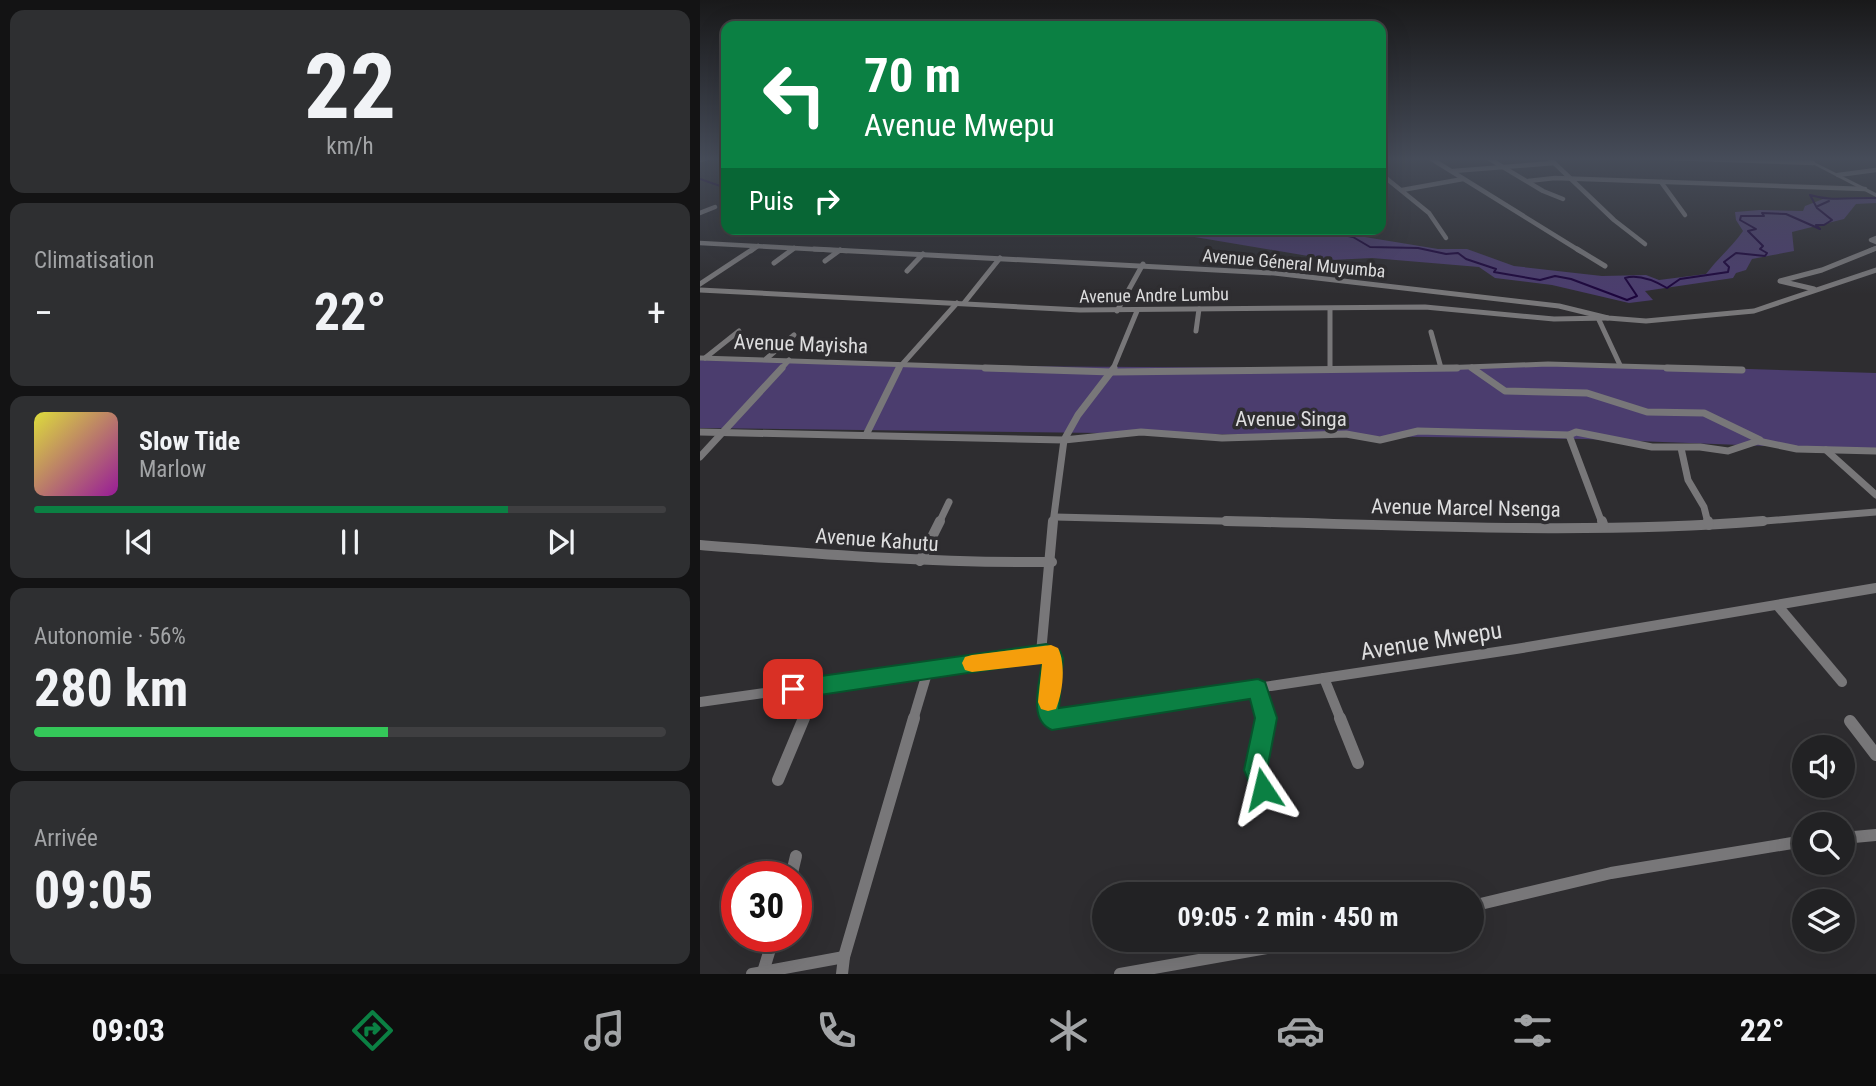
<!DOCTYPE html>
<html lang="fr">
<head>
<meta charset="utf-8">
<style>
  :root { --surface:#222224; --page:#2e2f31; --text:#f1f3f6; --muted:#a2a4a6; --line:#3f3f41; --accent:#0b8043 }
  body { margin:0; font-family:"Roboto Condensed",sans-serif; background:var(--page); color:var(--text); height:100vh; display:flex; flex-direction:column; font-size:26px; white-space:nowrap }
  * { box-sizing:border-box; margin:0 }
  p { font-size:23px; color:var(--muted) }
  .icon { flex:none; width:38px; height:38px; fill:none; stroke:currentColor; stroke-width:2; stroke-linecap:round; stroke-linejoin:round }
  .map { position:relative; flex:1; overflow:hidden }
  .drawer { display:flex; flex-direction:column; gap:10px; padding:10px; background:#131314; width:700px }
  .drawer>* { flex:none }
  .top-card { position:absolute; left:21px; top:21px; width:665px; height:214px; border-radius:14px; box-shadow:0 7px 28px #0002,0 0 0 2px var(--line); background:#0b8043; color:#fff; overflow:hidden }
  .fabs { position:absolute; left:1092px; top:735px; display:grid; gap:14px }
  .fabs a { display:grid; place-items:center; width:63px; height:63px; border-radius:50%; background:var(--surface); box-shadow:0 7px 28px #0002,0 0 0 2px var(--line); font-size:35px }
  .speed { position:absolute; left:21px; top:861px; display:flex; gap:14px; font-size:35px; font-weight:700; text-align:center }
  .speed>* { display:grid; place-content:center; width:91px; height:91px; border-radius:50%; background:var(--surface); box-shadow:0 7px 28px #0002,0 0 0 2px var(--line); line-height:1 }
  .speed .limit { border:10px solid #d22; background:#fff; color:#111 }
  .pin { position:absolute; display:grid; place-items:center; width:60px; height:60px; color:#fff; margin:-30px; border-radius:14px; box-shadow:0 4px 10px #0006 }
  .me { position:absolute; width:77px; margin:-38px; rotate:350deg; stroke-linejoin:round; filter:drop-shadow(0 0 5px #0008) }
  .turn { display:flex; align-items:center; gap:24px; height:147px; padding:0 28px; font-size:32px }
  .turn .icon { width:91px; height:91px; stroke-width:2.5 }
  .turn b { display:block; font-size:49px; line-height:60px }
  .then { display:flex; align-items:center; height:66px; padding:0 28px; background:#0003; gap:14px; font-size:26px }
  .big { font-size:52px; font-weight:700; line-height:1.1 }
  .drawer .tile { flex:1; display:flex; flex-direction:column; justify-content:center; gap:10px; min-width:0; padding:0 24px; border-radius:14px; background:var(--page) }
  .drawer .dial { align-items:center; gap:0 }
  .dial b { font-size:91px; line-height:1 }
  .song { display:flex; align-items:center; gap:21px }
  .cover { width:84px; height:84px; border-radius:10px; background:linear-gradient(135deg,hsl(60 70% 55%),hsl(300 70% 35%)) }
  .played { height:7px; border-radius:4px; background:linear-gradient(90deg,var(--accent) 75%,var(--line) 75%) }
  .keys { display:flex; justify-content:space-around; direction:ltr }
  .heat { display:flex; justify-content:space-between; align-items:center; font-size:38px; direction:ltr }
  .charge { height:10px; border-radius:5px; background:linear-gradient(90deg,#34c759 56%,var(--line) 0) }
  .trip { position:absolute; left:392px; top:882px; width:392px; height:70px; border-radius:35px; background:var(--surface); box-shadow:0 7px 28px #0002,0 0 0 2px var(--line); font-weight:700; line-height:70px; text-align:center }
  .menu { display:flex; height:112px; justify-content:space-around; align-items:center; background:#0e0e0e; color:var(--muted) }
  .menu .icon { width:49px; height:49px }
  .menu .selected { color:var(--accent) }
  .menu b { font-size:32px; color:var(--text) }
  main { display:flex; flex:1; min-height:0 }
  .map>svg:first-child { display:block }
</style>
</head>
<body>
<main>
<section class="drawer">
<div class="tile dial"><b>22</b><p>km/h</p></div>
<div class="tile"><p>Climatisation</p>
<div class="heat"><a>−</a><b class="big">22°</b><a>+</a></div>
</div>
<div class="tile">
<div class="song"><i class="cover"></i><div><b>Slow Tide</b><p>Marlow</p></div></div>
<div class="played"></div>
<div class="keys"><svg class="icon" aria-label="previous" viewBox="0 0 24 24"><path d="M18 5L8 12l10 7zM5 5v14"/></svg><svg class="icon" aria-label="pause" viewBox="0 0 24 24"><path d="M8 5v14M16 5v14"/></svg><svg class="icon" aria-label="next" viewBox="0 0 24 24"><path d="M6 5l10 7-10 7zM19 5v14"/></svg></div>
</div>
<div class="tile"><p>Autonomie · 56%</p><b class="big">280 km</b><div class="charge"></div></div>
<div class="tile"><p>Arrivée</p><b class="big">09:05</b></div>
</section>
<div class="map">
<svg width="1176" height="974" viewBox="0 0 1176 974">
  <rect width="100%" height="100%" fill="#2e2d30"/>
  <!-- green -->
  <g fill="#4b3d6e">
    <path d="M1172,197L1176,198V203L1156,204L1144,219L1092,232L1094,251L1052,259L1046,270L1036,273L1033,278L945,291L953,300L929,303L852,285L795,278L779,267L672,258L632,260L483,235L420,229H616L738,249H767L814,266L902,276L946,275L959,280L1006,274C1018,258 1032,247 1043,231L1036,220L1035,212L1060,210L1103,211L1105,206L1123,199Z"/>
    <polygon points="0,360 280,366 636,368 890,364 1176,373 1176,450 884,439 0,428"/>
  </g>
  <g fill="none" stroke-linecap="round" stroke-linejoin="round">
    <!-- stream -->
    <g stroke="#1c053c" stroke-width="2">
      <polyline points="0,179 26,188"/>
      <polyline points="1118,206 1129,201"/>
      <path d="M564,229L578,234L624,231L653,237L670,247L718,248L746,254L758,253L766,259L796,269L794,272L840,280L855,276L871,279L927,300L937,296L925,278C939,274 955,281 967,288L980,279L1028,272L1029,267L1024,262L1036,253L1065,256L1067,253L1060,249L1063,246L1048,231L1056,229L1040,220L1041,216H1064L1062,213L1086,214L1120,229L1116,225H1124L1132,220L1117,208L1110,195C1132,202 1153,197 1176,198"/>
    </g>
    <!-- minor-far4 -->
    <g stroke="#787779" stroke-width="4.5">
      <polyline points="730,158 880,251"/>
      <polyline points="788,158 843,191 863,199"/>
      <polyline points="849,158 914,220 945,244"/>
      <polyline points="970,158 1113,163"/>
      <polyline points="0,160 7,158"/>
      <polyline points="753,171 854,163"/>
      <polyline points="681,174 729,213 746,238"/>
      <polyline points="1138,175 1176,170"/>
      <polyline points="828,181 855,178 1165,189"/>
      <polyline points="961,182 985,215"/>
      <polyline points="702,190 763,179"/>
      <polyline points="0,213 15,207"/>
      <polyline points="1176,238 1171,240 1176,242"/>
      <polyline points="0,243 147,251"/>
      <polyline points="51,251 58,246"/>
      <polyline points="90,251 94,248"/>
      <polyline points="1169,251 1176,248"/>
    </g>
    <!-- minor-far3 -->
    <g stroke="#787779" stroke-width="5">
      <polyline points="114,249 574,273 859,306 908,318 946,321 1054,311 1176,270"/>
      <polyline points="877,249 905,266"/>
      <polyline points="125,261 140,250"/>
      <polyline points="74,263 93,249"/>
      <polyline points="207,271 223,254"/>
      <polyline points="0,284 53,249"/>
      <polyline points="1114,289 1080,281 1122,270 1174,249"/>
      <polyline points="0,290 380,310 725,307 854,319 908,318"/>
      <polyline points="264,303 300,258"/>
      <polyline points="630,309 630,369"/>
      <polyline points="417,311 443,264"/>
      <polyline points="899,320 920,365"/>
      <polyline points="496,331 499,309"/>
      <polyline points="731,332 741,368"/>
      <polyline points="0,358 336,369"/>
      <polyline points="5,358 39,331"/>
      <polyline points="66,359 94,335"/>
      <polyline points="81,369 89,360"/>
      <polyline points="198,369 257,303"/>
      <polyline points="413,369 437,311"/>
      <polyline points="714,369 848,364 1023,369"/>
    </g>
    <!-- minor-far2 -->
    <g stroke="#787779" stroke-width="7">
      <polyline points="285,368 412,372 757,368"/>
      <polyline points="772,368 805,391 887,393 947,412 1004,413 1060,440"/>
      <polyline points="967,368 1042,370"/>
      <polyline points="0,432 364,440 441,432 522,438 646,434 680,440 718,431 869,435 876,432 952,447 1000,447 1028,451 1058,441 1097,449 1176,451"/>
      <polyline points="166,435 199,368"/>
      <polyline points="869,435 902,523"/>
      <polyline points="981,448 988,480 1004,507 1008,523"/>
      <polyline points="1126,450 1176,495"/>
      <polyline points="0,457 82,368"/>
      <polyline points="355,517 605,523"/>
      <polyline points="239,523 249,502"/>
      <polyline points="353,523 364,440 378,415 414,368"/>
      <polyline points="1040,523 1176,512"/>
    </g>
    <!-- minor-far1 -->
    <g stroke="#787779" stroke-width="10">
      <path d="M526,521C705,525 885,535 1063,521"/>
      <polyline points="902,521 904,527"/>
      <polyline points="1008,521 1009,525"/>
      <path d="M0,545C118,554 234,563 352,562"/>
      <polyline points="220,561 240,521"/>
      <polyline points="1078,606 1142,682"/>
      <polyline points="341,653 353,521"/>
      <polyline points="624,678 641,720"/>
      <polyline points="558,688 566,720"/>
      <polyline points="0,702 347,653 353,658 348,718 352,719 816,649 1176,588"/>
      <polyline points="103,720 117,686"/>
      <polyline points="213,720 228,670"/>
    </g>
    <!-- minor -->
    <g stroke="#787779" stroke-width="12">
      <polyline points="349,718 356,718"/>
      <polyline points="640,718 658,763"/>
      <polyline points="1150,721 1176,755"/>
      <polyline points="78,780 104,718"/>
      <polyline points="563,789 555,770 566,718"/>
      <polyline points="1143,838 1176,835"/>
      <polyline points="91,877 96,856"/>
      <polyline points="772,906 911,873 1104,841"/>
      <polyline points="63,972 74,936"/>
      <polyline points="52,974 144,957"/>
      <polyline points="142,974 144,957 214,718"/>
      <polyline points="420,974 612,940"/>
    </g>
    <!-- tertiary -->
    <polygon fill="#787779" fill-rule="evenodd" points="1101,158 1106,158 1176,193 1176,197"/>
  </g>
  <!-- sky -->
  <linearGradient id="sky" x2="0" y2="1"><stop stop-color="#19191a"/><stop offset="0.54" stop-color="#464c59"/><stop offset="1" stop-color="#464c59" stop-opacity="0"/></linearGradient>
  <rect width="1176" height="294" fill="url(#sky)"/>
  <!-- route -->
  <path fill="#0b8043" stroke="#07532c" stroke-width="2" d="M346,644L360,651L363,658L359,708L558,679L565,682L577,718L567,770L575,789L571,797L563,800L555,797L544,770L555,718L550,699L352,730C327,720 340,683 342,662L93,699L86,696L83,689L86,682L93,680Z"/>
  <!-- slow -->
  <path fill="#f59e0b" d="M351,645L358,648C366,664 363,692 356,709L348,711L341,709L338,702L342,664L272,672L265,670L262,663L265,657L272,655Z"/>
  <g text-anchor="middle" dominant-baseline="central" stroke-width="7" stroke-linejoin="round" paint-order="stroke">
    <!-- far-street labels -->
    <g font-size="18" fill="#ddddde" stroke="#2e2d30">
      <text transform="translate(594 263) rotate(5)">Avenue Géneral Muyumba</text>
      <text transform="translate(454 295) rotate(-1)">Avenue Andre Lumbu</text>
    </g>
    <!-- street labels -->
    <g font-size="21" fill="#ddddde" stroke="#2e2d30">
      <text transform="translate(101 344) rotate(2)">Avenue Mayisha</text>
      <text x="591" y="419">Avenue Singa</text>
      <text transform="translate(766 508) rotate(1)">Avenue Marcel Nsenga</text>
      <text transform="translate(177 540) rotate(4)">Avenue Kahutu</text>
    </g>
    <!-- near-street labels -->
    <g font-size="24" fill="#ddddde" stroke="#2e2d30">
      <text transform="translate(731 641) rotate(-9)">Avenue Mwepu</text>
    </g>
  </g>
</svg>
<div class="fabs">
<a><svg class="icon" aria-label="sound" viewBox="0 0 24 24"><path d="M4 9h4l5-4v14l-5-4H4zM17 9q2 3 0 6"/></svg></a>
<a><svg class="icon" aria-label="search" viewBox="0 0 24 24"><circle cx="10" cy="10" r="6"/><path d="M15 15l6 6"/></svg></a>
<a><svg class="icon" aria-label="layers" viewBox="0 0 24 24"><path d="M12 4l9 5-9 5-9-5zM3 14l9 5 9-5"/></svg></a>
</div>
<div class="speed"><div class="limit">30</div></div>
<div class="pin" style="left:93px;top:689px;background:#d93025"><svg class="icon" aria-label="arrive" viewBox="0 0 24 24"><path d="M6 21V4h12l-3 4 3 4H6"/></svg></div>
<svg class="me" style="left:563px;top:789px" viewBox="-20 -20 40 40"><path d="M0-17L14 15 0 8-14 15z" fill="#0b8043" stroke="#fff" stroke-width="4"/></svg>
<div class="trip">09:05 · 2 min · 450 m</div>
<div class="top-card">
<div class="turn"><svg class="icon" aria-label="left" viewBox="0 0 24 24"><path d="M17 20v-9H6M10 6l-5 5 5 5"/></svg><div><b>70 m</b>Avenue Mwepu</div></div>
<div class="then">Puis<svg class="icon" aria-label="right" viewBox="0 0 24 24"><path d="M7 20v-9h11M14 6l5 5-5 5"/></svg></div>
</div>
</div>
</main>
<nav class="menu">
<b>09:03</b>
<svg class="icon selected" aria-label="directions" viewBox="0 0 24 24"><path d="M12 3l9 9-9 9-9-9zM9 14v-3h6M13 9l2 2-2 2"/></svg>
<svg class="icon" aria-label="music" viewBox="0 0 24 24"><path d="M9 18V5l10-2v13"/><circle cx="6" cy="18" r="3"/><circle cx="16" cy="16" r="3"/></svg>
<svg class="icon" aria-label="phone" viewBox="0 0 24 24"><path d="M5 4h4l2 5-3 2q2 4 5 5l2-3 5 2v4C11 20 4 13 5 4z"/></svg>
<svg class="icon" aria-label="climate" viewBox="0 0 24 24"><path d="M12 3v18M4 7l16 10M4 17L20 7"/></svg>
<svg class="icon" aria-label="car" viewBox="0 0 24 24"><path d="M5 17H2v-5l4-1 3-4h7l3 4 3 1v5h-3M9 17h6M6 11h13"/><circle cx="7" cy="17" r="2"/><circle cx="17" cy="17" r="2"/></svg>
<svg class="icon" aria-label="filters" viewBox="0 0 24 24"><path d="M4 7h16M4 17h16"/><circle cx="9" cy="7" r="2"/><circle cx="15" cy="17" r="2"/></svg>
<b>22°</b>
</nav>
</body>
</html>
